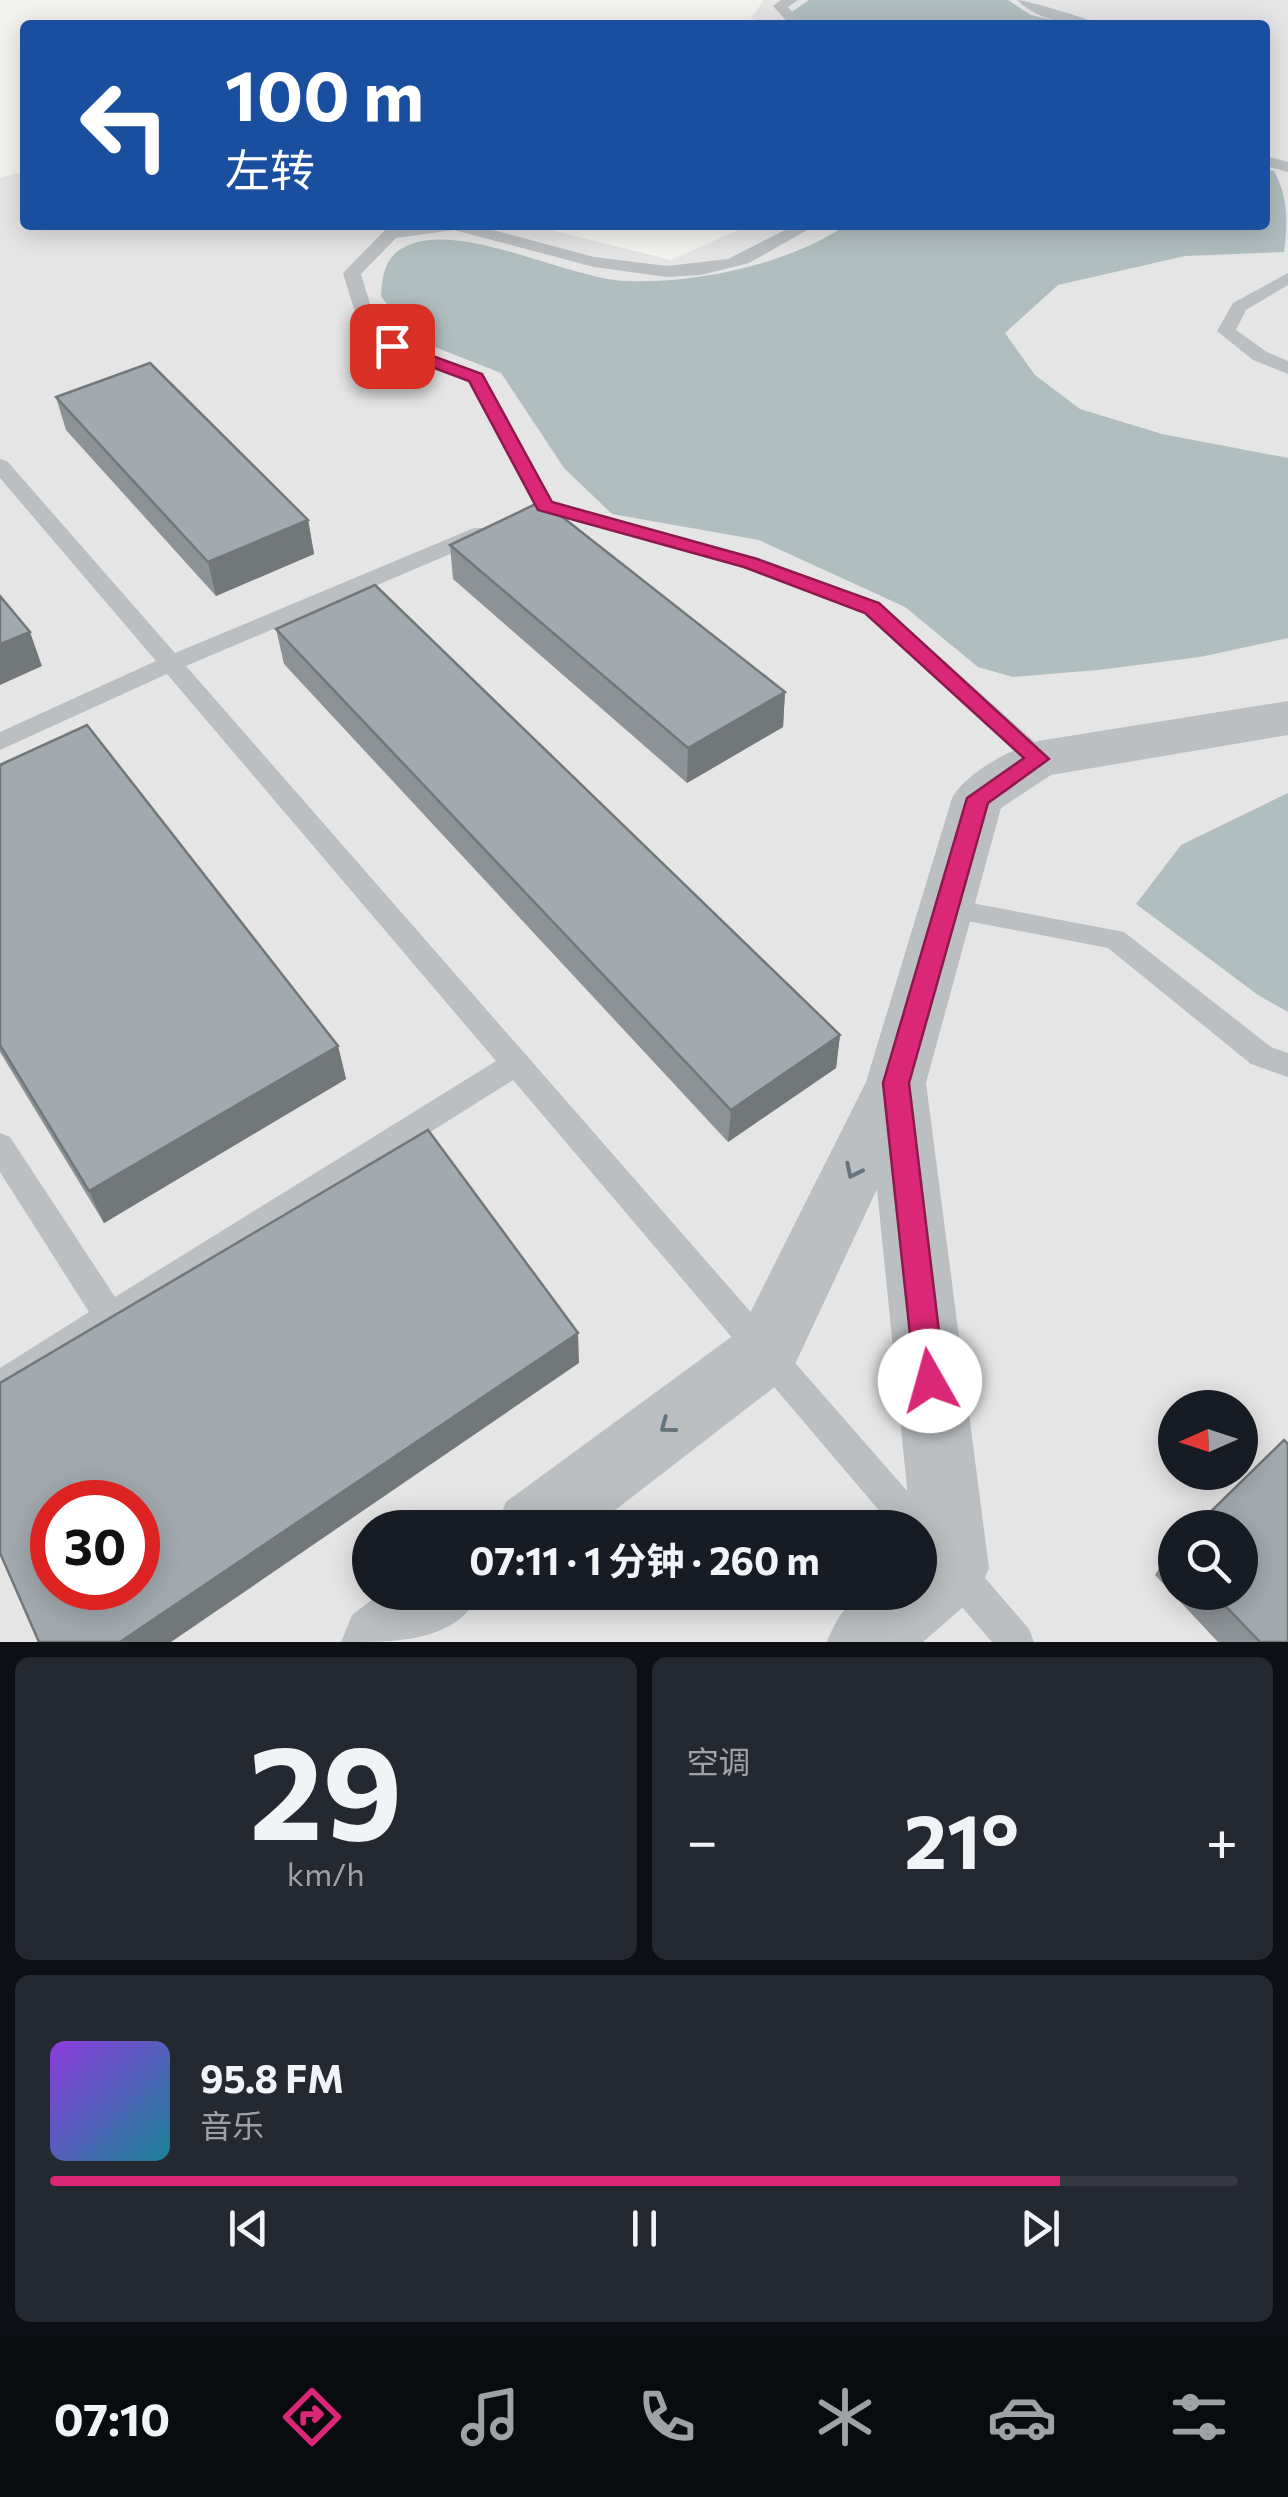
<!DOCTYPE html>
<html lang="zh">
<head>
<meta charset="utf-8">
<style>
  :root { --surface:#171b24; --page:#242831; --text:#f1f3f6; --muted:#9ea1a6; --line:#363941; --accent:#db2777 }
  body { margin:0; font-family:Commissioner,"Noto Sans SC",sans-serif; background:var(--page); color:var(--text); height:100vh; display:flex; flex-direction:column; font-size:38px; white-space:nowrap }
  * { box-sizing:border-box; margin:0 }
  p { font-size:32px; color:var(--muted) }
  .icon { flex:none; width:55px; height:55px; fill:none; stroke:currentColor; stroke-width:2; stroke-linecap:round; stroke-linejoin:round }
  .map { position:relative; height:1642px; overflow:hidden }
  .panel { display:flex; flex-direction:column; gap:15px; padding:15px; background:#0d0f14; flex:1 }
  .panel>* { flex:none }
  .guide { position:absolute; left:20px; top:20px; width:1250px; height:210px; border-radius:10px; box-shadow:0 5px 25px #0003; background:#1a4fa0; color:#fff; overflow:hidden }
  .needle { width:65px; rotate:267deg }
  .controls { position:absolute; left:1158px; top:1390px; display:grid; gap:20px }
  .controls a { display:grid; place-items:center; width:100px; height:100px; border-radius:50%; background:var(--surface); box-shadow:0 5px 25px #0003; font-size:50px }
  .speed { position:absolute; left:30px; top:1480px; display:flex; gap:20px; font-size:50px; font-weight:700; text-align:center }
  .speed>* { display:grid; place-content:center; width:130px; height:130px; border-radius:50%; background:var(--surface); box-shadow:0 5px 25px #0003; line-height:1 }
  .speed .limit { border:15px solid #d22; background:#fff; color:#111 }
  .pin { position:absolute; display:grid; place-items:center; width:85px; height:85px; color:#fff; margin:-42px; border-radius:20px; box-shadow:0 5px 15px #0006 }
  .me { position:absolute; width:110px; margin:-55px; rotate:353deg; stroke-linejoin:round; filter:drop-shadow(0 0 8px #0008) }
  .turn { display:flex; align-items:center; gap:35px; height:210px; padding:0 40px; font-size:45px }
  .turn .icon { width:130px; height:130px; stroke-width:2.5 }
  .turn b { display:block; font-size:70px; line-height:85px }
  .big { font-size:75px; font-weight:700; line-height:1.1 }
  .panel .card { flex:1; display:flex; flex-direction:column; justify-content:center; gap:15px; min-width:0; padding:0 35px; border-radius:15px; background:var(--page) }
  .panel .dial { align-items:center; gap:0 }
  .dial b { font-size:130px; line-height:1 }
  .song { display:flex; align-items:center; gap:30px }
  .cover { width:120px; height:120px; border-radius:15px; background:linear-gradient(135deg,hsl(270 70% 55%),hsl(190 70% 35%)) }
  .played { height:10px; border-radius:5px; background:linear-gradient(90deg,var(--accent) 85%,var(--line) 85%) }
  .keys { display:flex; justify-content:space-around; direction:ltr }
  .heat { display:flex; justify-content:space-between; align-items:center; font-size:55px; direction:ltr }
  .panel .tiles { flex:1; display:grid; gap:15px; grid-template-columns:1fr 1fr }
  .card:last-child { grid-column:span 2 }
  .trip { position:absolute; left:352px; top:1510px; width:585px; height:100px; border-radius:50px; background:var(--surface); box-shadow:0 5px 25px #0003; font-weight:700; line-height:100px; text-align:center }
  .dock { display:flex; height:160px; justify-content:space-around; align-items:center; background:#090b0e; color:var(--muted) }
  .dock .icon { width:70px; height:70px }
  .dock .active { color:var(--accent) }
  .dock b { font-size:45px; color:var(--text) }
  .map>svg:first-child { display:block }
</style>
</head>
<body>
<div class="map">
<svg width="1288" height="1642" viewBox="0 0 1288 1642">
  <rect width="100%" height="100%" fill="#f3f3f0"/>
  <!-- built -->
  <path fill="#e4e5e4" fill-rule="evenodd" d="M764,0H1288V1642H0V178L25,171V225H531L671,260L749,225H1265V25H769L751,18ZM1175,1408H1240V1472H1175ZM52,1502H138V1588H52ZM370,1528H920V1592H370ZM1175,1528H1240V1592H1175Z"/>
  <!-- water -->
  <g fill="#b1bec0">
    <polygon points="809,0 1008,0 1031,15 1073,25 807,25 790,13"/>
    <path d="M1265,169L1274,171C1288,196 1288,223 1284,252L1185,256L1058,285L1005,333L1035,375L1080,409L1162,434L1288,458V638L1200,657L1098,670L1013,677L978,667L905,607L759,540L612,514L564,468L501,373L412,338L381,296C382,279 384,259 401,249C452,216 567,279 626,281C694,284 790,264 846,225H1265Z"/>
    <polygon points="1288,793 1288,1012 1258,995 1136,904 1181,845"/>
  </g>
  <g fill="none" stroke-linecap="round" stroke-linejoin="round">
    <!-- service -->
    <g fill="#bbbfc2" fill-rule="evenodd">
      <polygon points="781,0 798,0 788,7 804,25 790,25 773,6"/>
      <path d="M1017,0C1026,0 1093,20 1101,25C1070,25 1040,22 1017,0Z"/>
      <polygon points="1265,156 1288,162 1288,172 1265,166"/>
      <polygon points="419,225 474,225 594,257 667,266 728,259 795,225 816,225 749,263 701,275 667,277 594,267 454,230 396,238 361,274 375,320 398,342 483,374 552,502 759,558 880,603 1047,753 1050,759 1047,765 1029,765 864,613 743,568 537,510 469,382 386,350 358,322 343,273 385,230"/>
      <polygon points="1288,273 1288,285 1246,310 1236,330 1267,352 1288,361 1288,374 1253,360 1217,331 1233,303"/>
      <polygon points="0,459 7,461 175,653 474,528 488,528 491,533 488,538 186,666 929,1516 934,1528 929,1540 920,1544 920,1528 894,1528 513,1080 0,1402 0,1368 89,1312 0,1172 0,1133 10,1137 115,1297 496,1061 167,674 0,750 0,732 156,661 0,478"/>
      <polygon points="945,898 1124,932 1271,1047 1288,1053 1288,1077 1251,1064 1108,948 936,915 932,908 936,901"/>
      <polygon points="954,1552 967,1557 1029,1629 1034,1642 992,1642 941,1583 936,1570 941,1557"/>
    </g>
    <!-- minor -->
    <g fill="#bbbfc2" fill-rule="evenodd">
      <path d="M1288,701V735L1051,775L1001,808L926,1083L989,1568L978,1594L923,1642H827C848,1589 868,1592 920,1592V1528H911L877,1189L790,1375L592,1528H496L506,1502L742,1329L866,1082L952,798C967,772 1009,750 1038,741Z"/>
      <path d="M382,1592H482C454,1642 403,1642 341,1642L352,1615Z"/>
    </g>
  </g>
  <!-- wall -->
  <g fill="#8c9296">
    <polygon points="56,397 308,520 314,554 216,596 66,430"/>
    <polygon points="450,545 785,692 783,727 687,783 453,579"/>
    <polygon points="276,629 840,1035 836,1068 728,1142 284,664"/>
    <polygon points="0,765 338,1046 346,1079 104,1223 0,1052"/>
    <polygon points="1171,1549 1175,1553 1175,1592 1240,1592 1288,1642 1218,1642 1155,1575"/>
  </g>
  <!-- shaded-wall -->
  <g fill="#72777a">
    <polygon points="308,520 314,554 216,596 208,562"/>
    <polygon points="30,632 42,666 0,685 0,644"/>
    <polygon points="785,692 783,727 687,783 688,748"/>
    <polygon points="840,1035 836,1068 728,1142 731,1110"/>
    <polygon points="338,1046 346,1079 104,1223 89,1191"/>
    <polygon points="578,1333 579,1363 171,1642 120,1642"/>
  </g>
  <!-- building -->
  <g fill="#a3aaaf" stroke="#72777a" stroke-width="2.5" fill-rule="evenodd">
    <polygon points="150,363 308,520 208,562 56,397"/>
    <polygon points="542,501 785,692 688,748 450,545"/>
    <polygon points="375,585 840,1035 731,1110 276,629"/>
    <polygon points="0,596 30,632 0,644"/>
    <polygon points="87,725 338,1046 89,1191 0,1045 0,765"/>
    <path d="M428,1130L578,1333L120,1642H39L0,1553V1383ZM52,1502H138V1588H52Z"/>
    <polygon points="1284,1440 1288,1444 1288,1642 1260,1642 1212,1592 1240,1592 1240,1528 1194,1528"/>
  </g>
  <!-- one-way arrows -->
  <defs><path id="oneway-chevron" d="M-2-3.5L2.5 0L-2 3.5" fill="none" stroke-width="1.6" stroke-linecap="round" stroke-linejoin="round" transform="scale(2.5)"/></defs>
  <g stroke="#66747e">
    <use href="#oneway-chevron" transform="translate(853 1171) rotate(116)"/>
    <use href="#oneway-chevron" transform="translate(667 1426) rotate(143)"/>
  </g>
  <!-- route -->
  <polygon fill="#db2777" stroke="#8e194d" stroke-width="2.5" points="386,343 397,343 482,374 552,502 757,559 879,603 1049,759 988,803 909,1083 945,1381 941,1391 930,1396 920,1391 915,1381 883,1083 967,798 1024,758 865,613 744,567 538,510 469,381 386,350"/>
</svg>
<div class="controls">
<a><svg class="needle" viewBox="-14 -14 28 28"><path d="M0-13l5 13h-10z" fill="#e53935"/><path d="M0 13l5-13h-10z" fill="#9ea1a6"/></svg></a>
<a><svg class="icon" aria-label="search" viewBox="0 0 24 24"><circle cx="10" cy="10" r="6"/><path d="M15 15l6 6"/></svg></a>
</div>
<div class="speed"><div class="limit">30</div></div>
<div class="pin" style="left:392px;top:346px;background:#d93025"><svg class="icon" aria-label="arrive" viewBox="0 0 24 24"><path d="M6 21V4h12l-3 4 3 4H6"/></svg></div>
<svg class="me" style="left:930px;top:1381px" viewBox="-20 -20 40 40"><circle r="19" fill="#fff"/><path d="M0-13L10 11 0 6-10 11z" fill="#db2777"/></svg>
<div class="trip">07:11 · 1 分钟 · 260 m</div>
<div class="guide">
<div class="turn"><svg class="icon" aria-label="left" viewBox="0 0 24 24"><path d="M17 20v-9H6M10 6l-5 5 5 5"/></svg><div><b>100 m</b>左转</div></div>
</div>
</div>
<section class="panel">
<div class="tiles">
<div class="card dial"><b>29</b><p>km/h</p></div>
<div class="card"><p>空调</p>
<div class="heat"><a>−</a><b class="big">21°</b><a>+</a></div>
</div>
<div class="card">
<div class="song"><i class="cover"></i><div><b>95.8 FM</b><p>音乐</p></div></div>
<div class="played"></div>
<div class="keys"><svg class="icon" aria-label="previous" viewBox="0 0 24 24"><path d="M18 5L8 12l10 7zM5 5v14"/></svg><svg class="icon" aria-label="pause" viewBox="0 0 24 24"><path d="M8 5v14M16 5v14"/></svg><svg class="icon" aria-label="next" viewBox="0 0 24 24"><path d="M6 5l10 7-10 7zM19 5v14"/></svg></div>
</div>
</div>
</section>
<nav class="dock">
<b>07:10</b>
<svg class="icon active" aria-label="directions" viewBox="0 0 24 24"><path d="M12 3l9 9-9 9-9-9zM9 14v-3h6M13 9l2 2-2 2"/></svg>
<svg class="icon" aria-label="music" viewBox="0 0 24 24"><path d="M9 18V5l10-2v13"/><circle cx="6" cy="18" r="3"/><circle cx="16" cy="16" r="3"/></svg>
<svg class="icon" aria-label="phone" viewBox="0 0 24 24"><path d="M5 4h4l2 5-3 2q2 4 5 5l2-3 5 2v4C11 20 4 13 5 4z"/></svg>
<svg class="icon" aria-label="climate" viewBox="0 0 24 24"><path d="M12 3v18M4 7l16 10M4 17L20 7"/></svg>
<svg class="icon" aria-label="car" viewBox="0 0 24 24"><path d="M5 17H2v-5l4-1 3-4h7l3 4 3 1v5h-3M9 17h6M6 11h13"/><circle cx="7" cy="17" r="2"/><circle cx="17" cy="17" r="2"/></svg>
<svg class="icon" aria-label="filters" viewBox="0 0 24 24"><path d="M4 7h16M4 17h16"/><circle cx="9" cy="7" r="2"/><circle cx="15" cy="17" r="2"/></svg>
</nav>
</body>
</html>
